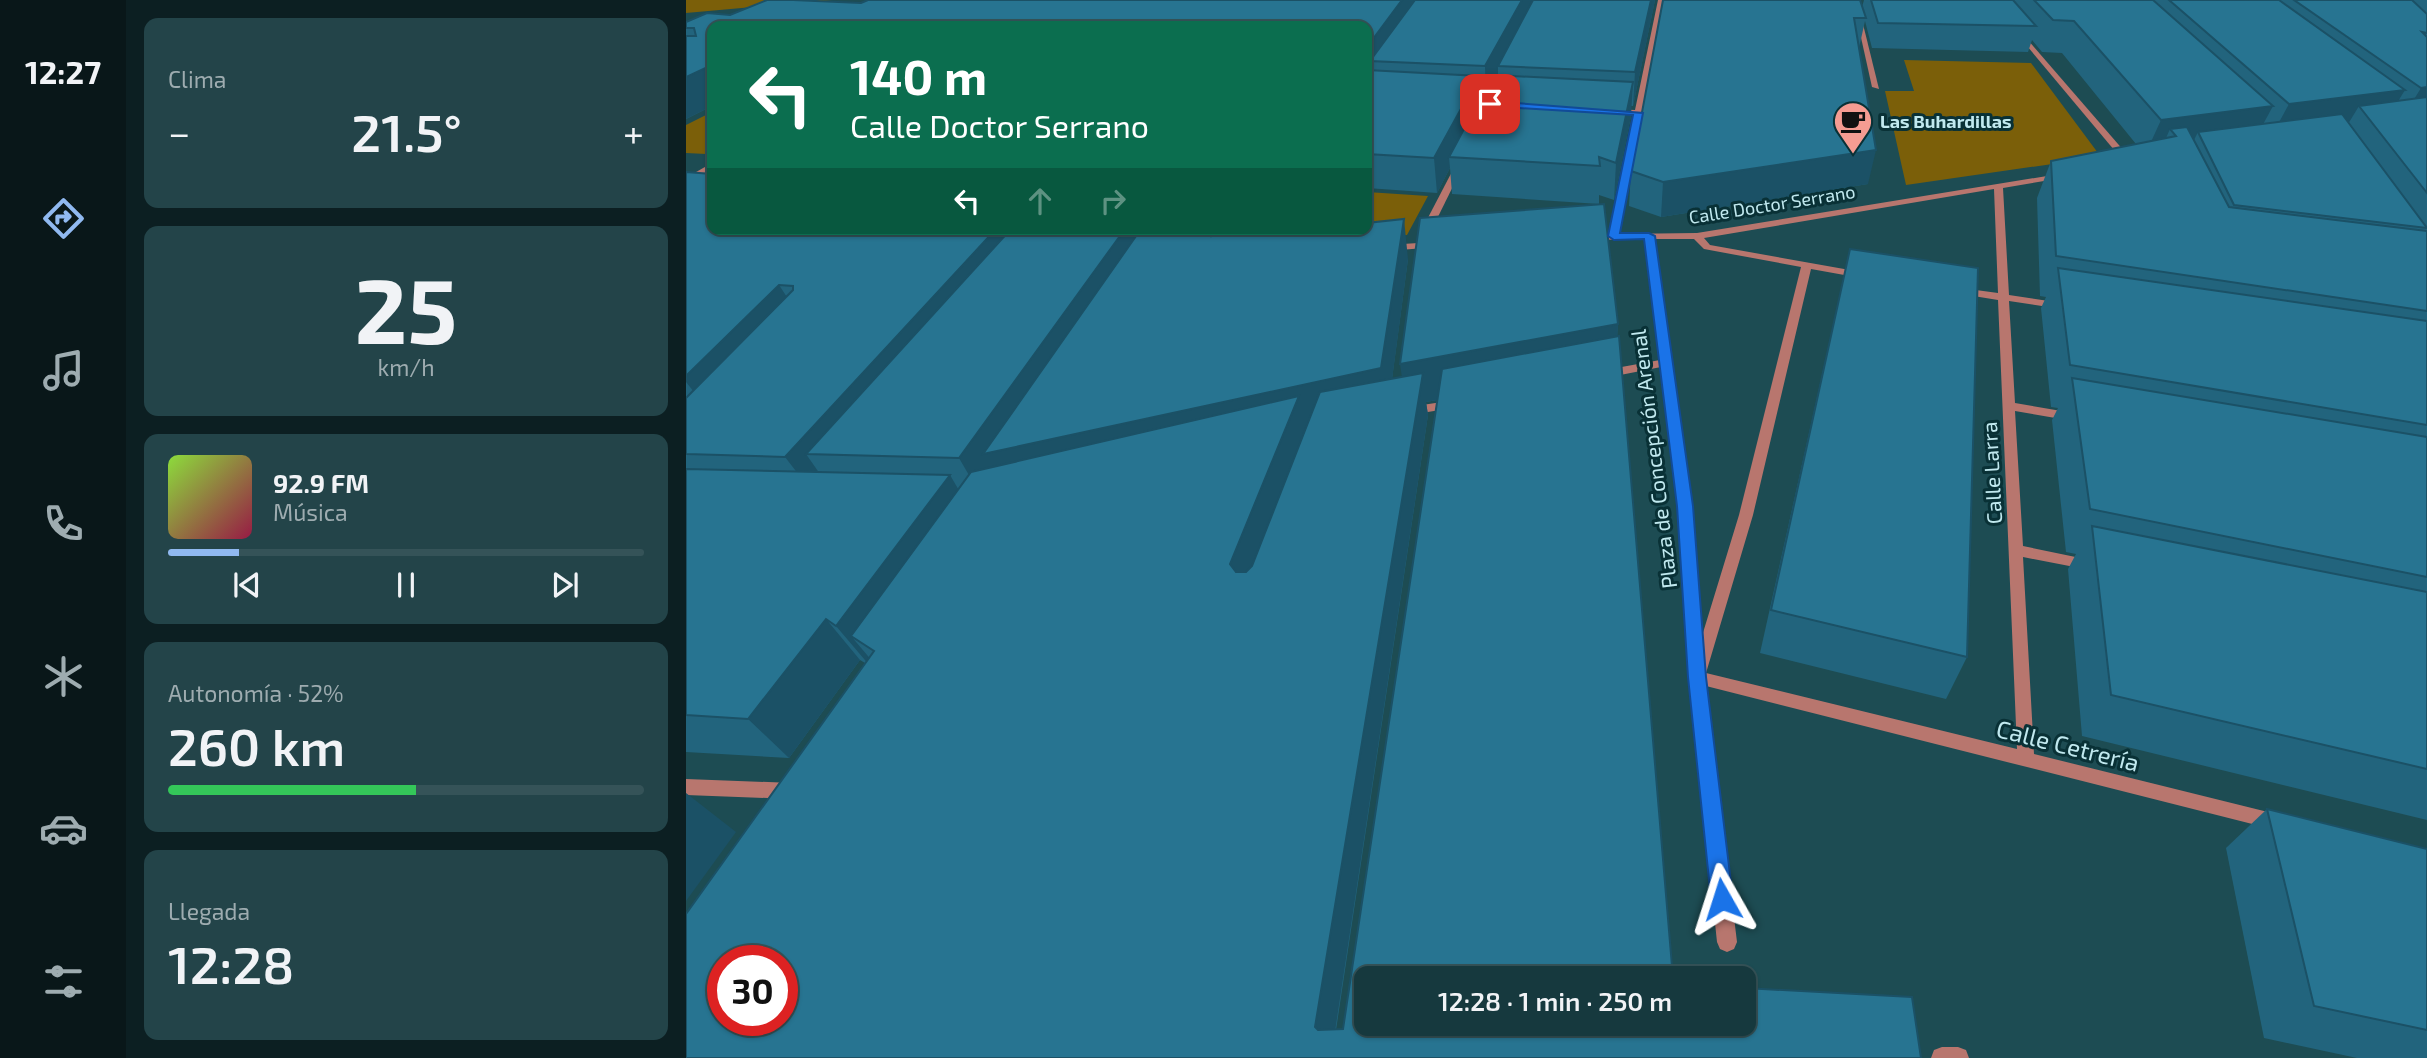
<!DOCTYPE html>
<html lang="es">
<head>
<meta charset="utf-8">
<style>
  :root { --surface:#16393e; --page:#234449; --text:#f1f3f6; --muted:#9eacb0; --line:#355358; --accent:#90b9f0 }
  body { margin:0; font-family:"Exo 2",sans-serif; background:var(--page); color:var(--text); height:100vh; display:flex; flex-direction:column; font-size:26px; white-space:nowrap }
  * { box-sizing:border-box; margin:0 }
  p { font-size:23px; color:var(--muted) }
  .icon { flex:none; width:38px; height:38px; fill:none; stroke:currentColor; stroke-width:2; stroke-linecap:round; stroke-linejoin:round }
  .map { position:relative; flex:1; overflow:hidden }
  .drawer { display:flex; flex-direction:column; gap:18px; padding:18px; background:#0c1f22; width:560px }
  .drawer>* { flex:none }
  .top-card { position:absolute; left:21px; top:21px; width:665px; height:214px; border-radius:14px; box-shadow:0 2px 5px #0004,0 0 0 2px var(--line); background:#0b6e4f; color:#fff; overflow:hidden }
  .speed { position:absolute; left:21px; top:945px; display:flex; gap:14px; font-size:35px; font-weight:700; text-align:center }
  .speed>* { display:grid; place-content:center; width:91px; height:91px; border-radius:50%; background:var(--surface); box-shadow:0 2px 5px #0004,0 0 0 2px var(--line); line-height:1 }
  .speed .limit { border:10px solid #d22; background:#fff; color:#111 }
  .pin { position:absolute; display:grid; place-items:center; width:60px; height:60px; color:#fff; margin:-30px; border-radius:14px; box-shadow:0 4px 10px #0006 }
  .me { position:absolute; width:77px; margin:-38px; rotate:354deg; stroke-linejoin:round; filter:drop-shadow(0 0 5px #0008) }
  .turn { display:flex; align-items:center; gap:24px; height:147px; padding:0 28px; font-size:32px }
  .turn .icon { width:91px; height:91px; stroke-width:2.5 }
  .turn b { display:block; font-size:49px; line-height:60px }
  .lanes { display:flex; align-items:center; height:66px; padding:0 28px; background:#0003; justify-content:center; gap:35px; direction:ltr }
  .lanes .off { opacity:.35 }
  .big { font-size:52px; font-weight:600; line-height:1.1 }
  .drawer .tile { flex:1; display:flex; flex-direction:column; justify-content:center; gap:10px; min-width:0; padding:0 24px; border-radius:14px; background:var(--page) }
  .drawer .dial { align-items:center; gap:0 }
  .dial b { font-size:91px; line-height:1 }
  .song { display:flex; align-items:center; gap:21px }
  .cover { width:84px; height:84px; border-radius:10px; background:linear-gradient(135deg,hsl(90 70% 55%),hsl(340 70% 35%)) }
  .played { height:7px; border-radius:4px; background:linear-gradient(90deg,var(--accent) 15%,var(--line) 15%) }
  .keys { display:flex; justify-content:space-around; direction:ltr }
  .heat { display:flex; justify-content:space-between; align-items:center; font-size:38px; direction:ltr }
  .charge { height:10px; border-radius:5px; background:linear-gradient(90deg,#34c759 52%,var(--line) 0) }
  .trip { position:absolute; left:668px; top:966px; width:402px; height:70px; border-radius:14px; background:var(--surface); box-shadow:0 2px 5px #0004,0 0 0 2px var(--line); font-weight:600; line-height:70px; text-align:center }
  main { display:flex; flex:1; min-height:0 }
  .tab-bar { display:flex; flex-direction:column; width:126px; justify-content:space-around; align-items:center; background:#091719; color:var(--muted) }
  .tab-bar .icon { width:49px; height:49px }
  .tab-bar .on { color:var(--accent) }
  .tab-bar b { font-size:32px; color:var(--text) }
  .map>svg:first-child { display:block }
</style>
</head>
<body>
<main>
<nav class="tab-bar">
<b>12:27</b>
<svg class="icon on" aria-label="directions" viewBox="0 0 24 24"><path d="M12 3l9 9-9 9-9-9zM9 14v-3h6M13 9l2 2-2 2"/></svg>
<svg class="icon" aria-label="music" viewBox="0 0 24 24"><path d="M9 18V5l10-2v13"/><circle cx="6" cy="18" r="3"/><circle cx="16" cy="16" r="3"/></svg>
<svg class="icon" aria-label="phone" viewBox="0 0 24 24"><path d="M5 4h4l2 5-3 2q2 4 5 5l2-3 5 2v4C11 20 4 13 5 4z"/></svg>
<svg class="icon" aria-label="climate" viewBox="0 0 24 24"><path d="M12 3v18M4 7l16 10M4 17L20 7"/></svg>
<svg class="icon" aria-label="car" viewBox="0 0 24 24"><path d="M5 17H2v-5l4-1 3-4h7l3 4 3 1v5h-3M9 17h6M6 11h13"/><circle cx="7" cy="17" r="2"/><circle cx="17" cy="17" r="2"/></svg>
<svg class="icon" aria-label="filters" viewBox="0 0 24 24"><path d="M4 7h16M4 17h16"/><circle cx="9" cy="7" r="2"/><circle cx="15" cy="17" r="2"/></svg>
</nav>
<section class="drawer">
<div class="tile"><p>Clima</p>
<div class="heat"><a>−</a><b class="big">21.5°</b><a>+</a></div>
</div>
<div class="tile dial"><b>25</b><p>km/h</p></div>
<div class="tile">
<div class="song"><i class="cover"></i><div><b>92.9 FM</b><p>Música</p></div></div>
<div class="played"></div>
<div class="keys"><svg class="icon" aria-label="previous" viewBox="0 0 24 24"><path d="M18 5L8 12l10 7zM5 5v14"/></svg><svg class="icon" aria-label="pause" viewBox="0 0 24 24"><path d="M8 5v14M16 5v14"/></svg><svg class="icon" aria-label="next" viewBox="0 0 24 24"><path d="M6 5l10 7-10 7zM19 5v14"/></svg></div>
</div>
<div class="tile"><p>Autonomía · 52%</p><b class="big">260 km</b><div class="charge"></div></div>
<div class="tile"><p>Llegada</p><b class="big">12:28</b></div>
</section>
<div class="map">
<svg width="1741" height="1058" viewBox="0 0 1741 1058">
  <rect width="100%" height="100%" fill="#1d4c53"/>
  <!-- green -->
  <g fill="#7b5f09">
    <polygon points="0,0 146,0 0,13"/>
    <polygon points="1218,60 1345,63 1415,157 1220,185 1199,91 1228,91"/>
    <polygon points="26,112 26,151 20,154 0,153 0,125"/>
    <polygon points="681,192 742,196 721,235 600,243 681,229"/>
  </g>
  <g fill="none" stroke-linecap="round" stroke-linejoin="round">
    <!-- minor -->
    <g fill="#b8766e" fill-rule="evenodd">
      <path d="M972,0H978L933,234L1011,233L1379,173V177L1376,178L1317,188L1323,295L1376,303L1381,306L1376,309L1323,301L1329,403L1387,413L1393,417L1387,421L1329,411L1337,546L1404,560L1409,561L1411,565L1409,569L1404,570L1337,557L1348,754L1590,814L1596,816L1599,822L1596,828L1590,830L1020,686L1051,942L1048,949L1041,952L1034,949L1031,942L1003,677L992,506L975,367L919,378L913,374L919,370L974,360L959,239L904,240L899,237L904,234H924L948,114L926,113L922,111L926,109L949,110ZM1308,189L1312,293L1275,288L1270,291L1275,294L1312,300L1331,749L1020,673L1067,515L1125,269L1175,278L1180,275L1175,272L1024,245L1018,238ZM968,239H1008L1018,249L1115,267L1053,515L1016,636L1006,506Z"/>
      <polygon points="1170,15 1175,16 1193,89 1186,87"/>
      <polygon points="1331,32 1335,32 1445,159 1445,163 1439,163 1331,34"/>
      <polygon points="774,161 778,164 744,233 736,235 734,233 770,164"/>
      <polygon points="26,163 26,169 10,178 3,176"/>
      <polygon points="748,242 753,245 751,247 701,251 696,248 701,245"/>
      <polygon points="769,400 775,404 773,407 723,415 717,411 723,407"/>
      <polygon points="0,779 107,783 113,785 116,791 113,797 107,799 0,795"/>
      <polygon points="1256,1047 1272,1047 1280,1050 1283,1058 1245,1058 1248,1050"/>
    </g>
  </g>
  <!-- wall -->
  <g fill="#22647d" fill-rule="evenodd">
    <polygon points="182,0 969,0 947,106 945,106 945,116 928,200 913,195 913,204 766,194 764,168 751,193 681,188 681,26 26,26 26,106 0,119 0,22 44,15 175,3"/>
    <polygon points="1178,0 1741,0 1741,820 1396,736 1382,569 1390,554 1380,552 1366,420 1372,408 1365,407 1355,308 1360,297 1354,296 1351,198 1365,161 1450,144 1376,53 1356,52 1346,40 1342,52 1186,48 1179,21 1173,48 1182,184 975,217 943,206 945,171 1176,7"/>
    <path d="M0,172L26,229H570L568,232L722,259L706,379L932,324L931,337L681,978L1235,1058H0L179,663L174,660L103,758L0,752ZM751,400L657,1029L650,1030L742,415L740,402Z"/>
    <polygon points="1164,249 1281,657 1260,699 1074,653"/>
    <polygon points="1581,809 1741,849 1741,1058 1671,1058 1578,1038 1540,848"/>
  </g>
  <!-- shaded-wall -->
  <g fill="#1b5166">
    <polygon points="716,0 740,0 684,61 686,77 681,84 681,47"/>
    <polygon points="836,0 852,0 812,66 812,76 800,98 799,66"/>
    <polygon points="965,0 969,0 968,5 947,106 949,72"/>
    <polygon points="26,65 26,106 0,119 0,77"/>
    <polygon points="793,76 795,108 763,157 764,168 751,193 748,158"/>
    <polygon points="947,82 945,116 928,200 930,163"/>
    <polygon points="1741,87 1741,119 1714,122 1735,88"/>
    <polygon points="1719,90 1698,124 1673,106 1659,129 1584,139 1603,104"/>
    <polygon points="1587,106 1568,141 1512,132 1503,150 1484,129 1473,154 1459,155 1475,120"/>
    <polygon points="1190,150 1182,184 975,217 977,182"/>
    <polygon points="718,219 722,259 702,410 560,607 298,501 273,458 439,229 446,229 457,261"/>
    <polygon points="310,229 328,229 120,454 141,484 130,497 99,457"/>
    <polygon points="531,229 537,229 546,263 526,236"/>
    <polygon points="548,229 570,229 554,253"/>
    <polygon points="93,285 118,323 29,418 0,382 0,376"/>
    <polygon points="932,324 930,366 740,402 742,415 645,1058 629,1027 720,406 714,364"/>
    <polygon points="264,475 288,516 165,636 187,662 184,666 150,626"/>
    <polygon points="140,619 174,660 103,758 62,719"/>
    <polygon points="0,793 50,832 0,901"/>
  </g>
  <!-- building -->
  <g fill="#277491" stroke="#1b5166" stroke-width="2" fill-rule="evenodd">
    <polygon points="81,0 107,0 175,3 182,0 716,0 681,47 681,26 26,26 26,65 0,77 0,36 10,36 8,28 0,28 0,22 21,13 44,15"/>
    <polygon points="729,0 836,0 799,66 684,61"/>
    <polygon points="847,0 965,0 949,72 812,66"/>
    <polygon points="977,0 1174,0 1180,18 1168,18 1190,150 977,182 945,171"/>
    <polygon points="1185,0 1327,0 1350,26 1192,23"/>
    <polygon points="1348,0 1467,0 1587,106 1475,120 1388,21 1367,20"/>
    <polygon points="1483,0 1593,0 1719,90 1603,104"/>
    <polygon points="1608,0 1726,0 1741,14 1741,33 1736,32 1741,37 1741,87 1735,88"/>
    <polygon points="681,70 793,76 748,158 681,154"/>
    <polygon points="807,75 947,82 930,163 913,157 914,166 763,157"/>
    <polygon points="1741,97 1741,193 1673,106"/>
    <polygon points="1656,114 1741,228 1548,205 1512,132"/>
    <polygon points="1501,127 1543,207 1741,231 1741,311 1370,256 1365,161 1490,136 1484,129"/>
    <polygon points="0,172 26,174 26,229 310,229 99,457 0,454 0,398 107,290 107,286 93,285 0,376"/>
    <polygon points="918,204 932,324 714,364 734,218"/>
    <polygon points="718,219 695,368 297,454 455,229 531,229 526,236 604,229 681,229 681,223"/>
    <polygon points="325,229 439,229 273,458 120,454"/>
    <polygon points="1164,249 1292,268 1281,657 1085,610"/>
    <polygon points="1372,268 1741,321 1741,425 1384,365"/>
    <path d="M933,336L987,978H681V1024H1059V988L1226,997L1235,1058H0V914L188,651L165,636L285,472L613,396L544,564L550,572H560L566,566L634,392L737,373L629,1027L632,1030L657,1029L756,369ZM37,961H96V1020H37Z"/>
    <polygon points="1386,378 1741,437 1741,577 1404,509"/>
    <polygon points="0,469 264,475 150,626 140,619 62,719 0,715"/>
    <polygon points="1406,526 1741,592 1741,769 1425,695"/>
    <polygon points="1581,809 1741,849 1741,1030 1628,1006"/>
  </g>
  <!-- route -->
  <polygon fill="#1a73e8" stroke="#114b97" stroke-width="2" points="804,101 957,113 934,233 963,233 969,236 1007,506 1020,677 1047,899 1044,906 1036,910 1029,906 1025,899 1002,677 991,506 958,239 928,240 922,236 947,115 801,106"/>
  <!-- icons -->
  <defs>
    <g id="cafe-pin" transform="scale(2.0125)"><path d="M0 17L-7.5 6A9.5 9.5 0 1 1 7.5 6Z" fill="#f59c92" stroke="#093136"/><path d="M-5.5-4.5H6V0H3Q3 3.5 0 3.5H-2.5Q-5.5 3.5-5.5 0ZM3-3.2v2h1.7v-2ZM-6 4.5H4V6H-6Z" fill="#111"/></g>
  </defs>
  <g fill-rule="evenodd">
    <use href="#cafe-pin" x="1167" y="121"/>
  </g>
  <g text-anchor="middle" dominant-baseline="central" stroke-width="6" stroke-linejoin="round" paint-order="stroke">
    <!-- far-poi labels -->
    <g font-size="18" font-weight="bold" fill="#c1e9ef" stroke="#093136" text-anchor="start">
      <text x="1194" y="121">Las Buhardillas</text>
    </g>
    <!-- far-street labels -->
    <g font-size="18" fill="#c1e9ef" stroke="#093136">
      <text transform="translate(1086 204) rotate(-9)">Calle Doctor Serrano</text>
    </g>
    <!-- street labels -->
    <g font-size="21" fill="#c1e9ef" stroke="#093136">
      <text transform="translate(967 459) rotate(-97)">Plaza de Concepción Arenal</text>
      <text transform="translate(1305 473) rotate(-93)">Calle Larra</text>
    </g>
    <!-- near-street labels -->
    <g font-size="24" fill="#c1e9ef" stroke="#093136">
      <text transform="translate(1382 745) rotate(14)">Calle Cetrería</text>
    </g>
  </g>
</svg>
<div class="speed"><div class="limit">30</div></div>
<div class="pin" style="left:804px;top:104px;background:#d93025"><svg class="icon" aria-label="arrive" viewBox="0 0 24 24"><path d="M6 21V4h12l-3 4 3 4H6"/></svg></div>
<svg class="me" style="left:1036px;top:899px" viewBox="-20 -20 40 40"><path d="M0-17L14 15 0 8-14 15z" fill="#1a73e8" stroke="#fff" stroke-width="4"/></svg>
<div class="trip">12:28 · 1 min · 250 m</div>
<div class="top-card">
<div class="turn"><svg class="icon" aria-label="left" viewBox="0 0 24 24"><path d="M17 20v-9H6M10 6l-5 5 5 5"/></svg><div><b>140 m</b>Calle Doctor Serrano</div></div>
<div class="lanes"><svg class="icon" aria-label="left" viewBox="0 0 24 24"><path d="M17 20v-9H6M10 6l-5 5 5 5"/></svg><svg class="icon off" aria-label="ahead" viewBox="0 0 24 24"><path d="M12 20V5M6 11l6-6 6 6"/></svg><svg class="icon off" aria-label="right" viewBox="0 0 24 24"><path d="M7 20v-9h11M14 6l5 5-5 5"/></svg></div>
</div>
</div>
</main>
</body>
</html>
